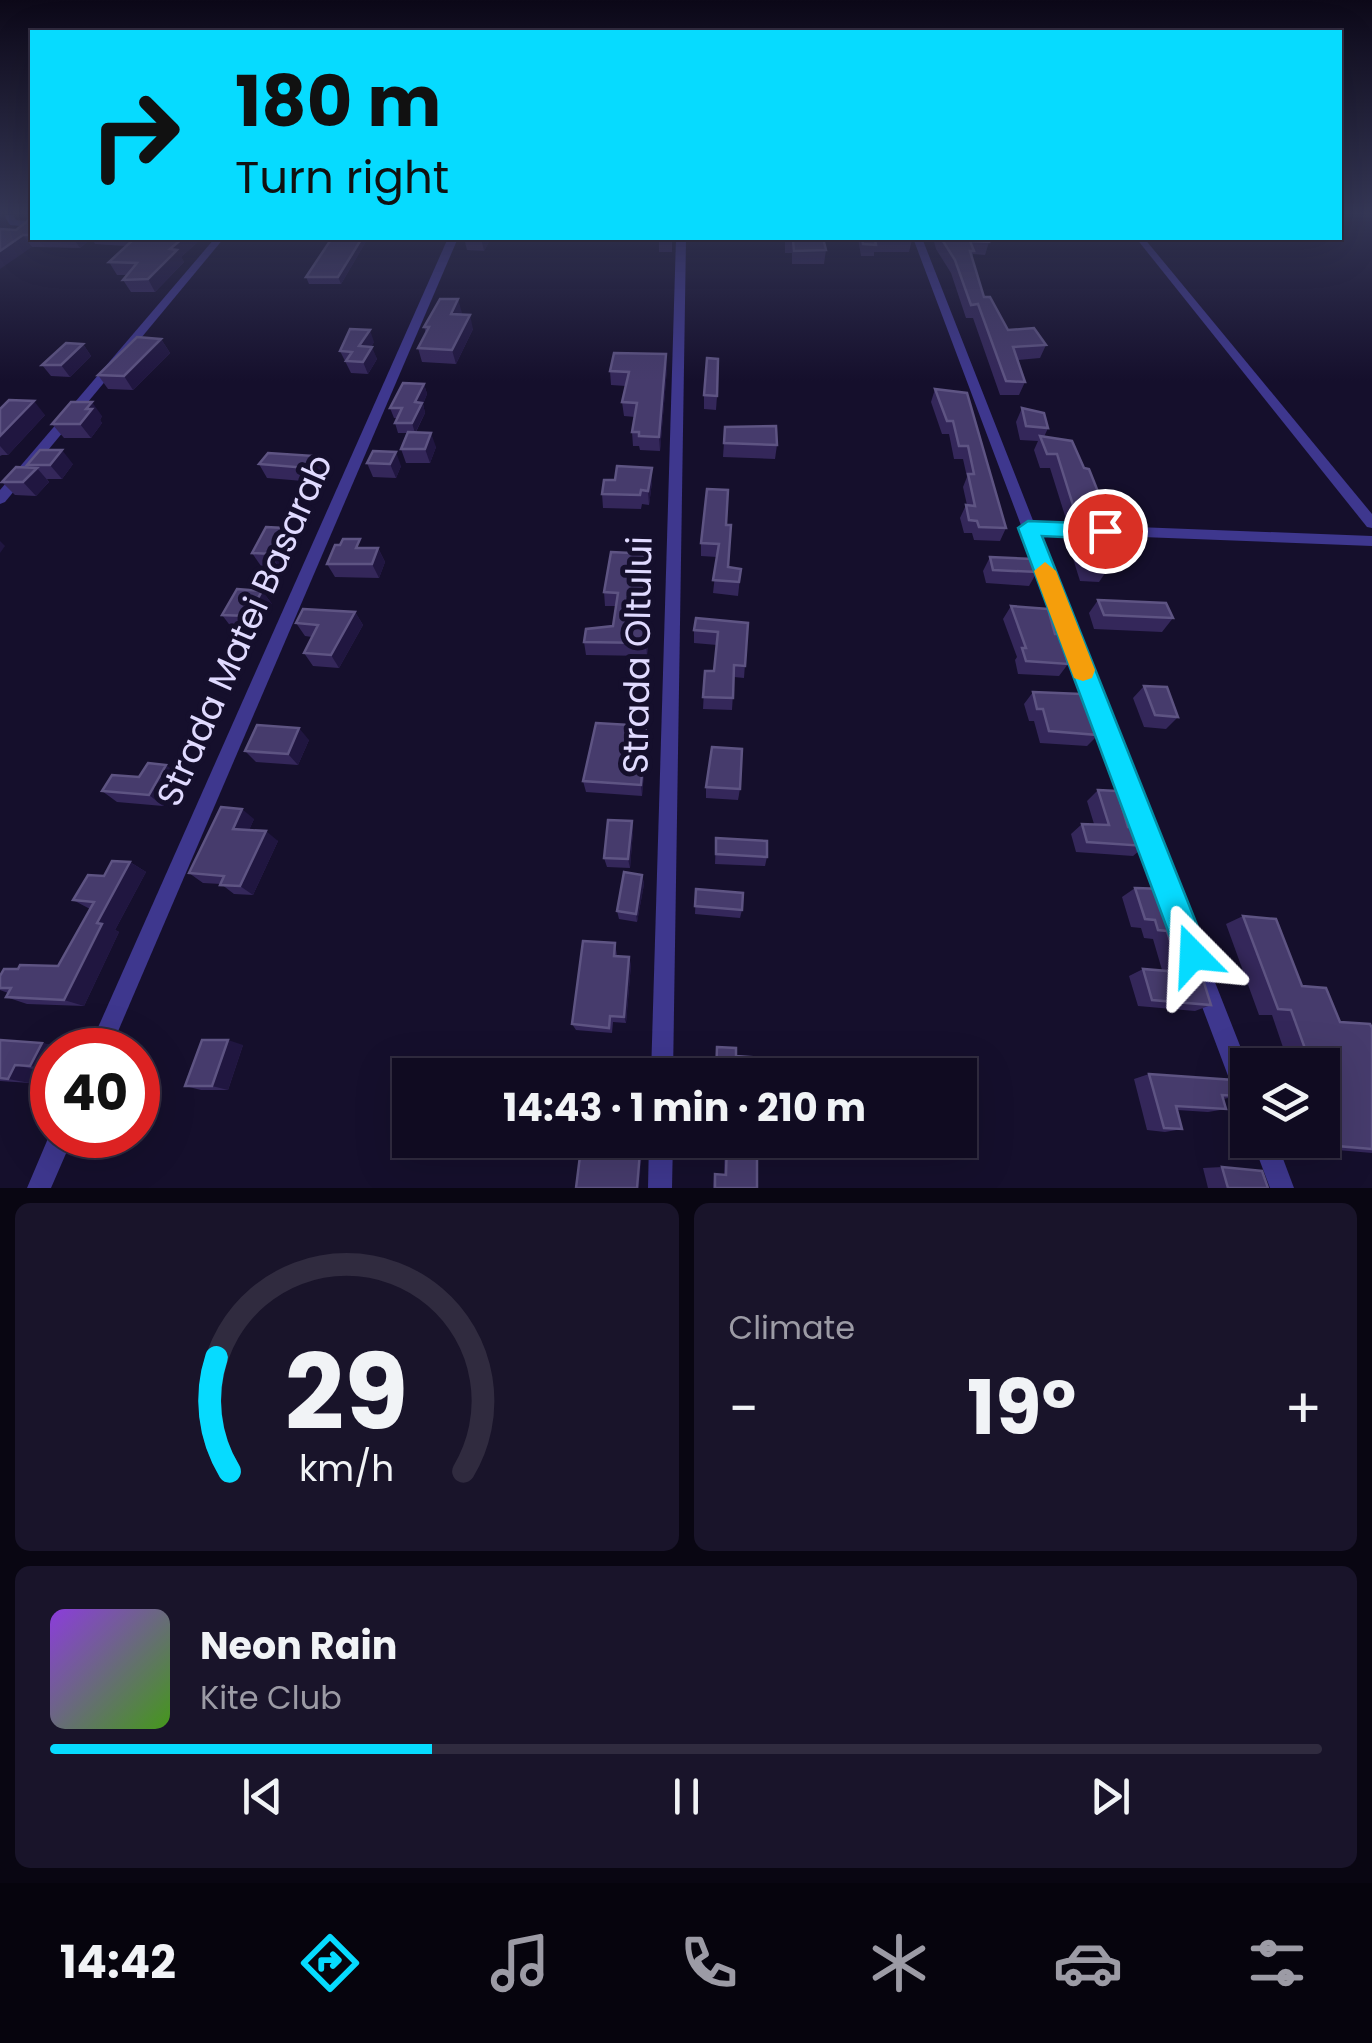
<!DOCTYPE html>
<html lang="en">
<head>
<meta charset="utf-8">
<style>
  :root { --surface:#100b21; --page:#19142a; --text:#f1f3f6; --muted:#9c9ba5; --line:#302b3f; --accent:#06dbff }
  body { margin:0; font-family:Poppins,sans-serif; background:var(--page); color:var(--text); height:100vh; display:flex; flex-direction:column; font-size:38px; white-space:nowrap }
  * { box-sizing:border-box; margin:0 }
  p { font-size:32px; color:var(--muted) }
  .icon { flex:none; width:55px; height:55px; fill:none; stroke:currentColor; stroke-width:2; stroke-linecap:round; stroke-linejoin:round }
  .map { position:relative; height:1188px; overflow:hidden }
  .details { display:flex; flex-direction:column; gap:15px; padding:15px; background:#090612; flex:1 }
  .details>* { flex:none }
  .hud { position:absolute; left:30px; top:30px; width:1312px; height:210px; border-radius:0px; box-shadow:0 10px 40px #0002,0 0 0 2px var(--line); background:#06dbff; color:#111; overflow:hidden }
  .tools { position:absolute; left:1230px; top:1048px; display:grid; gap:20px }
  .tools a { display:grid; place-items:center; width:110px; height:110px; border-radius:0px; background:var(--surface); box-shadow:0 10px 40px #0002,0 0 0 2px var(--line); font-size:50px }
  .speed { position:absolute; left:30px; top:1028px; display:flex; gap:20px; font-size:50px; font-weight:700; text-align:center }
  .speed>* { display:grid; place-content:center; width:130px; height:130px; border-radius:50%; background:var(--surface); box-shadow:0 10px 40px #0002,0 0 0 2px var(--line); line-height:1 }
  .speed .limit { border:15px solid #d22; background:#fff; color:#111 }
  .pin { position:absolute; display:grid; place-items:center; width:85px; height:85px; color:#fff; margin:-42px; border:5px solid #fff; border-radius:50%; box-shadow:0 2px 10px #0007 }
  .me { position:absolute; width:110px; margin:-55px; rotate:339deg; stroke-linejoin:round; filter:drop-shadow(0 0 8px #0008) }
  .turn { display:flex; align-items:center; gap:35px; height:210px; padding:0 40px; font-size:45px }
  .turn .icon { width:130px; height:130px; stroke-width:2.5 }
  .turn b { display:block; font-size:70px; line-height:85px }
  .big { font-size:75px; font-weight:700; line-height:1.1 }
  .details .tile { flex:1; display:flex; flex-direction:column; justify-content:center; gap:15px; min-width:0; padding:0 35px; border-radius:15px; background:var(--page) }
  .details .dial { align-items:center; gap:0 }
  .dial svg { height:260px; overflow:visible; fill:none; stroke:var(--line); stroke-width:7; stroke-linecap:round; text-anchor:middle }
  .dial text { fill:var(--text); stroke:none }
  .song { display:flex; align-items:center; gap:30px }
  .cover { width:120px; height:120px; border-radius:15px; background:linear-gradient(135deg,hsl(270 70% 55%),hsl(100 70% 35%)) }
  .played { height:10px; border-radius:5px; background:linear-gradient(90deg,var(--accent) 30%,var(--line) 30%) }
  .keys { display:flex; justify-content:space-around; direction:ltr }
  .heat { display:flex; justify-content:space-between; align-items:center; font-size:55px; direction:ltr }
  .details .tiles { flex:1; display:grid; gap:15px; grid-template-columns:1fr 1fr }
  .tile:last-child { grid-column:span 2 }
  .trip { position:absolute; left:392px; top:1058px; width:585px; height:100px; border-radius:0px; background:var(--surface); box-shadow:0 10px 40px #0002,0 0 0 2px var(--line); font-weight:700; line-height:100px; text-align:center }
  .tabs { display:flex; height:160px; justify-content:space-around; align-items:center; background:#06040d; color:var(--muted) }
  .tabs .icon { width:70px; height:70px }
  .tabs .selected { color:var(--accent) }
  .tabs b { font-size:45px; color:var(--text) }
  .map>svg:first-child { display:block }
</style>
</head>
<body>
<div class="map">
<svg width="1372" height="1188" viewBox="0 0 1372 1188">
  <rect width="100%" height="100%" fill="#150f2c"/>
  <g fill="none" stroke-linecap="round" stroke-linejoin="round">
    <!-- minor -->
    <g fill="#3e378e" fill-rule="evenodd">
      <polygon points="6,215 15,215 14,217 16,220 32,221 32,227 10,225 5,217"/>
      <polygon points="215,238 224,238 5,502 0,504 0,490"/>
      <polygon points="448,238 458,238 110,1050 88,1050"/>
      <polygon points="676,238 686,238 673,1075 651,1075"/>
      <polygon points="913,238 922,238 1034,523 1372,536 1372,546 1038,533 1248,1066 1248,1108 1240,1105 1236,1097"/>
      <polygon points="1136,238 1144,238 1372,514 1372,528 1367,527"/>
      <polygon points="52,1129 52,1135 74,1135 51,1188 27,1188"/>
      <polygon points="649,1140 673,1140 672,1188 648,1188"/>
      <polygon points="1252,1140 1276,1140 1294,1188 1270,1188"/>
    </g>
  </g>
  <!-- wall -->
  <g fill="#34275a">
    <polygon points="32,220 32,238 202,238 181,257 184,262 155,292 131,292 123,280 127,275 117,275 109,262 126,246 95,244 92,238 80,248 32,247 16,230"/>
    <polygon points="332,238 368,238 341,284 309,284 306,277"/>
    <polygon points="464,238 491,238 484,251 467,250"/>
    <rect x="659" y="238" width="13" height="14"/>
    <polygon points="785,238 823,238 826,250 824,264 792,264 792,253 785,253"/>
    <polygon points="858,238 911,238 912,240 909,252 874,252 874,256 861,256"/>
    <polygon points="933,238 988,238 989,242 985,255 973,254 972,257 984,297 1008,330 1046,345 1040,358 1018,360 1025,382 1019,395 1000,395 973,318 966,318 951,273 936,249"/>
    <polygon points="458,299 461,315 473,329 456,364 422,362 418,348 426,333 424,327"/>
    <polygon points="161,339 170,353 133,390 108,389 98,375"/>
    <polygon points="374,342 371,347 377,359 368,374 351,373 340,351"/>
    <polygon points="83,344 91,356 70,377 51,376 42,365"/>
    <polygon points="667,368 660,451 640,450 639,446 633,446 632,432 635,417 624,416 622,402 626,386 611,385 610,371"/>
    <polygon points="424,384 427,394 423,404 425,413 416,432 436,447 430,463 406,463 401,449 408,433 398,433 395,423 397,418 394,418 390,408"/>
    <polygon points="935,389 967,393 1006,528 1000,541 974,540 972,533 964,533 960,518 966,505 967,505 963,487 967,477 963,459 954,459 949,434 942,434 931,402"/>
    <polygon points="704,395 717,396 716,410 704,409"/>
    <polygon points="1022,408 1048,428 1044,437 1084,468 1104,507 1095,520 1066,519 1050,468 1040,468 1034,450 1038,441 1020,440 1016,422"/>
    <polygon points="0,409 45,415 8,455 2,455 0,456"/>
    <polygon points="102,416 100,420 102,423 91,438 64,438 52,424"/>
    <polygon points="725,427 777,445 775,459 723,457"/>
    <polygon points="373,451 401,466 396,478 373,477 367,463"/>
    <polygon points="268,453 322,470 315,482 267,478 259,464"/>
    <polygon points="73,464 62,479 47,479 49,482 36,496 15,495 2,482 29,467 27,465"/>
    <polygon points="652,482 649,505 642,504 641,509 603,508 602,494"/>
    <polygon points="726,525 729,567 741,569 738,596 713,593 717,557 701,556 701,543"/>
    <polygon points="284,528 292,541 279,567 261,566 252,553"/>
    <polygon points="1079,539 1108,569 1099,582 1080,581 1071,552"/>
    <polygon points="364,548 378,548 385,562 379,578 335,577 327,564"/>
    <polygon points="651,554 652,568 647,604 650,618 647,656 586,655 584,642 613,626 616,606 605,606 604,592"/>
    <polygon points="990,557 1037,572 1029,586 986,583 983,571"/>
    <polygon points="262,591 272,604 258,630 232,628 222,615"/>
    <polygon points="1098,600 1173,618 1162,632 1094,629 1089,613"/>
    <polygon points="1011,606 1055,634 1068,664 1059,676 1018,674 1015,660 1017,657 1003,619"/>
    <polygon points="355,612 363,625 339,668 313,666 304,653 312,637 305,636 296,623"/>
    <polygon points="748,623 744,678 734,677 732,710 703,709 705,671 714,671 717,645 694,643 694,630"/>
    <polygon points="1144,686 1178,717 1166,729 1144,727 1133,698"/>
    <polygon points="1033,692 1098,735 1087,746 1040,743 1034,721 1029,721 1024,704"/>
    <polygon points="646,726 647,738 642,796 586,792 583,781"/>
    <polygon points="309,740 298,765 256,762 245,751"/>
    <polygon points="180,776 163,806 117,802 102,791"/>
    <polygon points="706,787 740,789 738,800 706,798"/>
    <polygon points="1098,790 1145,846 1133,856 1076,852 1071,834 1082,824 1094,824 1087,801"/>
    <polygon points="254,819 249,830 278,841 253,895 234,894 221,884 203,883 189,873"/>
    <polygon points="632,821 633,831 630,868 607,867 604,858"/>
    <polygon points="716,838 767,857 765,866 715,864"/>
    <polygon points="130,862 146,872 115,930 119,932 84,1006 27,1004 6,997 8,993 0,990 0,976 18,969 58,966 90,909 73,900 104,876"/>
    <polygon points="642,875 644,884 637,922 619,919 617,911"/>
    <polygon points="1135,888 1188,953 1211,1005 1195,1011 1138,1006 1129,976 1143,969 1162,970 1153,939 1144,938 1141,928 1131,927 1122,897"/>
    <polygon points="696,889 742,910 740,918 695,914"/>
    <polygon points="1243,916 1302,986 1340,1022 1372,1028 1372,1153 1314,1148 1311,1140 1322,1140 1322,1065 1289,1065 1272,1015 1259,1015 1226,924"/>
    <polygon points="615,943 617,956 631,964 626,1023 613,1022 612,1033 576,1030 572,1024"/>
    <polygon points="0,1040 42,1043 63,1048 52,1070 37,1070 30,1083 0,1081"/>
    <polygon points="243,1045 228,1090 201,1090 185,1086"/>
    <polygon points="1149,1074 1239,1096 1223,1099 1226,1109 1208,1112 1177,1110 1182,1129 1165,1132 1147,1130 1134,1079"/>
    <polygon points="725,1140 798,1140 799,1156 794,1158 757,1156 757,1188 713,1188 714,1175 724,1175"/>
    <polygon points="1222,1167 1268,1188 1208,1188 1203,1168"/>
  </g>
  <!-- shaded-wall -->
  <g fill="#201640">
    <polygon points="23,235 32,247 0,269 0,251"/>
    <polygon points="73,238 92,238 80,248"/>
    <polygon points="183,238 202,238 181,257 184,262 155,292 148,279 170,249"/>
    <polygon points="362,238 368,238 341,284 338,277"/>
    <polygon points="481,238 491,238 484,251"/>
    <polygon points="458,299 462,313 455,328 451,314"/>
    <polygon points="470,315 473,329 456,364 452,350"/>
    <polygon points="370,330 374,342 364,358 359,346"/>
    <polygon points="161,339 170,353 133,390 124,376"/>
    <polygon points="83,344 91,356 70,377 61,365"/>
    <polygon points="372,347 377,359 368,374 363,362"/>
    <polygon points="666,354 667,368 660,451 659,437"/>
    <polygon points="424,384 427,394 423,404 425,413 415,433 412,423 415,402"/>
    <polygon points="34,401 45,415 8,455 0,446 0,436"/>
    <polygon points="92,402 102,416 100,420 102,423 91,438 80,424 86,409"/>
    <polygon points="431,433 436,447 430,463 425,449"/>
    <polygon points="62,450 73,464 62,479 50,465"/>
    <polygon points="396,452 401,466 396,478 390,464"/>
    <polygon points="315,456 322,470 315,482 307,468"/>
    <polygon points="37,468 49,482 36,496 23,482"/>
    <polygon points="652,468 652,482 649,505 648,491"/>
    <polygon points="284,528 292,541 279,567 271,554"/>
    <polygon points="0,541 5,546 0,553"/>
    <polygon points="378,548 385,562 379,578 372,564"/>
    <polygon points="651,554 652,568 645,618 644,604"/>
    <polygon points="262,591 272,604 258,630 248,616"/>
    <polygon points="649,605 650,618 647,656 646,643"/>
    <polygon points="355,612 363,625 339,668 331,655"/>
    <polygon points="646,726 647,738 642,796 641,785"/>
    <polygon points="299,728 309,740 298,765 288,754"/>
    <polygon points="166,765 180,776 163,806 149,795"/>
    <polygon points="242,809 254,819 245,839 233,829"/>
    <polygon points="632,821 633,831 630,868 628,859"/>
    <polygon points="266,831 278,841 253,895 240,886"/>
    <polygon points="130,862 146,872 115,930 119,932 84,1006 64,1000 97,923"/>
    <polygon points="642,875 644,884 637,922 636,914"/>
    <polygon points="629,957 631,964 626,1023 624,1017"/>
    <polygon points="228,1040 243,1045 228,1090 212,1086"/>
    <polygon points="42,1043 63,1048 62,1050 52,1050 52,1070 30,1066"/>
    <polygon points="15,1065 37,1070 30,1083 8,1079"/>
    <polygon points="641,1140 643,1140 639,1188 637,1188"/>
  </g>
  <!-- building -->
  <g fill="#463b6c" stroke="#5e5483" stroke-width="2.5">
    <polygon points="29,220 32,220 32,235 23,235 0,251 0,229 16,230"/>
    <polygon points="135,238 183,238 170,249 177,250 148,279 123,280 137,263 109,262"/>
    <polygon points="332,238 362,238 338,277 306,277"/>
    <polygon points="787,238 823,238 826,250 794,251 793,240 787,240"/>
    <polygon points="862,238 911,238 912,240 875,240 876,245 863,244"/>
    <polygon points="941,238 988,238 989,242 970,241 974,251 970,251 984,297 990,297 1008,330 1034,328 1046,345 1013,347 1025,382 1006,381 978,304 971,305 955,260"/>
    <polygon points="440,299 458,299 451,314 470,315 452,350 418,348 429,327 424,327"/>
    <polygon points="350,329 370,330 359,346 372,347 363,362 346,361 352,352 340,351"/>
    <polygon points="137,337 161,339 124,376 98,375"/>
    <polygon points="66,343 83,344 61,365 42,365"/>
    <polygon points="614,353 666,354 659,437 639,436 639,432 632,432 637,403 622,402 629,372 610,371"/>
    <polygon points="707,358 718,359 717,396 704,395"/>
    <polygon points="403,383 424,384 415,402 422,403 412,423 395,423 402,408 390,408"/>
    <polygon points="935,389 967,393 1006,528 979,527 977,521 969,520 966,505 975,506 968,474 974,474 968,446 959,446 953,421 947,421"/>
    <polygon points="9,400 34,401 0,436 0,409"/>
    <polygon points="71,402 92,402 86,409 92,409 80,424 52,424"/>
    <polygon points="1022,408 1044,413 1048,428 1026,426"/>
    <polygon points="776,426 777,445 724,443 725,427"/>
    <polygon points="408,432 431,433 425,449 401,449"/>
    <polygon points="1040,436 1072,441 1084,468 1089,469 1104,507 1073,505 1057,454 1047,454"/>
    <polygon points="40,450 62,450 50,465 27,465"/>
    <polygon points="373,451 396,452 390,464 367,463"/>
    <polygon points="268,453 315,456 307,468 259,464"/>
    <polygon points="617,466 652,468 648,491 641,490 640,495 602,494 604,480 615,480"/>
    <polygon points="16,467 37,468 23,482 2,482"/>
    <polygon points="707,489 728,490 726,525 731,525 728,567 741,569 739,582 713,580 719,544 701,543"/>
    <polygon points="266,527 284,528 271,554 252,553"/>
    <polygon points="343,539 360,539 356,548 378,548 372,564 327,564 335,545 340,545"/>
    <polygon points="1079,539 1098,540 1108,569 1089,568"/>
    <polygon points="611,552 651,554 644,604 649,605 646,643 584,642 586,629 613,626 618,593 604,592"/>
    <polygon points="990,557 1033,559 1037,572 993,570"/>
    <polygon points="237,589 262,591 248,616 222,615"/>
    <polygon points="1098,600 1166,603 1173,618 1104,615"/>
    <polygon points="1011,606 1048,609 1055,634 1060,634 1068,664 1026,661 1022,648 1026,648"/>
    <polygon points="303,609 355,612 331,655 304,653 318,625 296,623"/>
    <polygon points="696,618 748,623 745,666 734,665 733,698 703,697 705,671 714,671 718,632 694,630"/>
    <polygon points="1144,686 1167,687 1178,717 1155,715"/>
    <polygon points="1033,692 1081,694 1098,735 1049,731 1043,709 1037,709"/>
    <polygon points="596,723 646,726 641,785 583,781"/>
    <polygon points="257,725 299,728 288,754 245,751"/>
    <polygon points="712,747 742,749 740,789 706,787"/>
    <polygon points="148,763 166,765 149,795 102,791 112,775 139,777"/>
    <polygon points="1098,790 1117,791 1128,827 1139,827 1145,846 1087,842 1082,824 1109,825"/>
    <polygon points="221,807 242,809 233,829 266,831 240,886 220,885 224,876 189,873"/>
    <polygon points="608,820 632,821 628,859 604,858"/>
    <polygon points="716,838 767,841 767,857 716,854"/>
    <polygon points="112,861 130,862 97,923 102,924 64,1000 6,997 11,988 0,988 0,976 4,969 18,969 20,965 58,966 94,902 73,900 88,875 104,876"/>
    <polygon points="624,872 642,875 636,914 617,911"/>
    <polygon points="1135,888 1166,889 1188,953 1195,954 1211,1005 1152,1000 1143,969 1180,972 1167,931 1158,930 1155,920 1145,919"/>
    <polygon points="696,889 743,893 742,910 695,906"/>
    <polygon points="1243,916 1276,919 1302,986 1326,988 1340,1022 1370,1024 1372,1028 1372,1149 1337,1146 1324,1113 1328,1113 1322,1097 1322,1065 1311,1065 1291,1010 1278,1009"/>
    <polygon points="583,941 615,943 614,956 629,957 624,1017 610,1016 609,1028 572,1024"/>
    <polygon points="0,1040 42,1043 30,1066 15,1065 8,1079 0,1078"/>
    <polygon points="202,1040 228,1040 212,1086 185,1086"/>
    <polygon points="717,1047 736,1048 736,1056 778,1059 779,1075 716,1075"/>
    <polygon points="1149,1074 1234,1080 1239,1096 1222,1095 1226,1109 1176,1106 1182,1129 1164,1128"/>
    <polygon points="582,1140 641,1140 637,1188 576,1188"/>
    <polygon points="727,1140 798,1140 799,1156 757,1153 757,1188 715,1188 715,1174 726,1175"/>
    <polygon points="1222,1167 1262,1171 1268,1188 1228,1188"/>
  </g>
  <!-- sky -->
  <linearGradient id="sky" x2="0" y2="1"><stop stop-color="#0c0818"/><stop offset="0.56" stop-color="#353756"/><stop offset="1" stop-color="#353756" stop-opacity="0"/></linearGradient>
  <rect width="1372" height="381" fill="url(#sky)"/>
  <!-- route -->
  <polygon fill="#06dbff" stroke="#048ea6" stroke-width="2.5" points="1028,521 1105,524 1115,531 1105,539 1042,536 1209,955 1204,966 1193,971 1182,966 1177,955 1018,528"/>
  <!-- slow -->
  <polygon fill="#f59e0b" points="1045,562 1056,571 1095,670 1092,678 1083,681 1074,678 1071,670 1034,571"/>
  <g text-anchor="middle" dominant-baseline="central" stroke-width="10" stroke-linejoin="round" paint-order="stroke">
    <!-- street labels -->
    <g font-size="35" fill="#e0daff" stroke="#150f2c">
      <text transform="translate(244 630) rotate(-66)">Strada Matei Basarab</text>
      <text transform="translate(637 655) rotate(-89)">Strada Oltului</text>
    </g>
  </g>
</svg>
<div class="tools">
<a><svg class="icon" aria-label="layers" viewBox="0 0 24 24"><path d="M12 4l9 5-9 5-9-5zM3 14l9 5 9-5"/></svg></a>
</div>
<div class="speed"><div class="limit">40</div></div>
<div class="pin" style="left:1105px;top:531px;background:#d93025"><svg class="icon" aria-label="arrive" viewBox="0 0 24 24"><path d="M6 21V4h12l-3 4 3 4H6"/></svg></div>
<svg class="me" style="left:1193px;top:955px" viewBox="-20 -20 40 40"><path d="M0-17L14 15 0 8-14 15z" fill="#06dbff" stroke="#fff" stroke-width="4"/></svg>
<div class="trip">14:43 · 1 min · 210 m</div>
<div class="hud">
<div class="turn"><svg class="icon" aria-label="right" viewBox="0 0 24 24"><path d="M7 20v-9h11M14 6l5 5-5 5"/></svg><div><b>180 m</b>Turn right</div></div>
</div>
</div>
<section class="details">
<div class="tiles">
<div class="tile dial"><svg viewBox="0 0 100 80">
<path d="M14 69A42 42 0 1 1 86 69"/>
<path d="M14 69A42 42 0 0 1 10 34" stroke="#06dbff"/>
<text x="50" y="56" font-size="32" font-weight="700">29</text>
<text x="50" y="72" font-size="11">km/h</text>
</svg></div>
<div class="tile"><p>Climate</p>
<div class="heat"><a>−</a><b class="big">19°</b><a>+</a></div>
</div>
<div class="tile">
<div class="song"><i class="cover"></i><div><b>Neon Rain</b><p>Kite Club</p></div></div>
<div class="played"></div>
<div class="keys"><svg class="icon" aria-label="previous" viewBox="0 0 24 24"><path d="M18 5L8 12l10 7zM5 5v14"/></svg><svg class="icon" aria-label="pause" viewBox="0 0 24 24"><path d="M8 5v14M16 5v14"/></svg><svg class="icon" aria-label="next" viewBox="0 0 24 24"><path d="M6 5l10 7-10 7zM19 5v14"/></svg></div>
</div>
</div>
</section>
<nav class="tabs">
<b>14:42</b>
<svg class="icon selected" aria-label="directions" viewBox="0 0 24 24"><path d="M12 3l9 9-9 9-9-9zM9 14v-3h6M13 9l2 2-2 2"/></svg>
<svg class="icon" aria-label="music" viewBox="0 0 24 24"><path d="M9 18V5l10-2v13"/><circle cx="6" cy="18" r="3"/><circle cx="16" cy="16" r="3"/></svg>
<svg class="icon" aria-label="phone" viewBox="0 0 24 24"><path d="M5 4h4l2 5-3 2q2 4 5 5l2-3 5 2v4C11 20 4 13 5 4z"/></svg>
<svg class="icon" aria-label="climate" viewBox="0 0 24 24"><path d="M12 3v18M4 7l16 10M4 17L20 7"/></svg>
<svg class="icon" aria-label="car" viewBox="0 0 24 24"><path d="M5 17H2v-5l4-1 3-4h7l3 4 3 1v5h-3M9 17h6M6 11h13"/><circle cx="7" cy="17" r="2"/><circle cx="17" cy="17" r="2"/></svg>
<svg class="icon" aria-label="filters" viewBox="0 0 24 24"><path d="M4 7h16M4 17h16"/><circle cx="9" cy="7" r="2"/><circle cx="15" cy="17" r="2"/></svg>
</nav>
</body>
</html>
